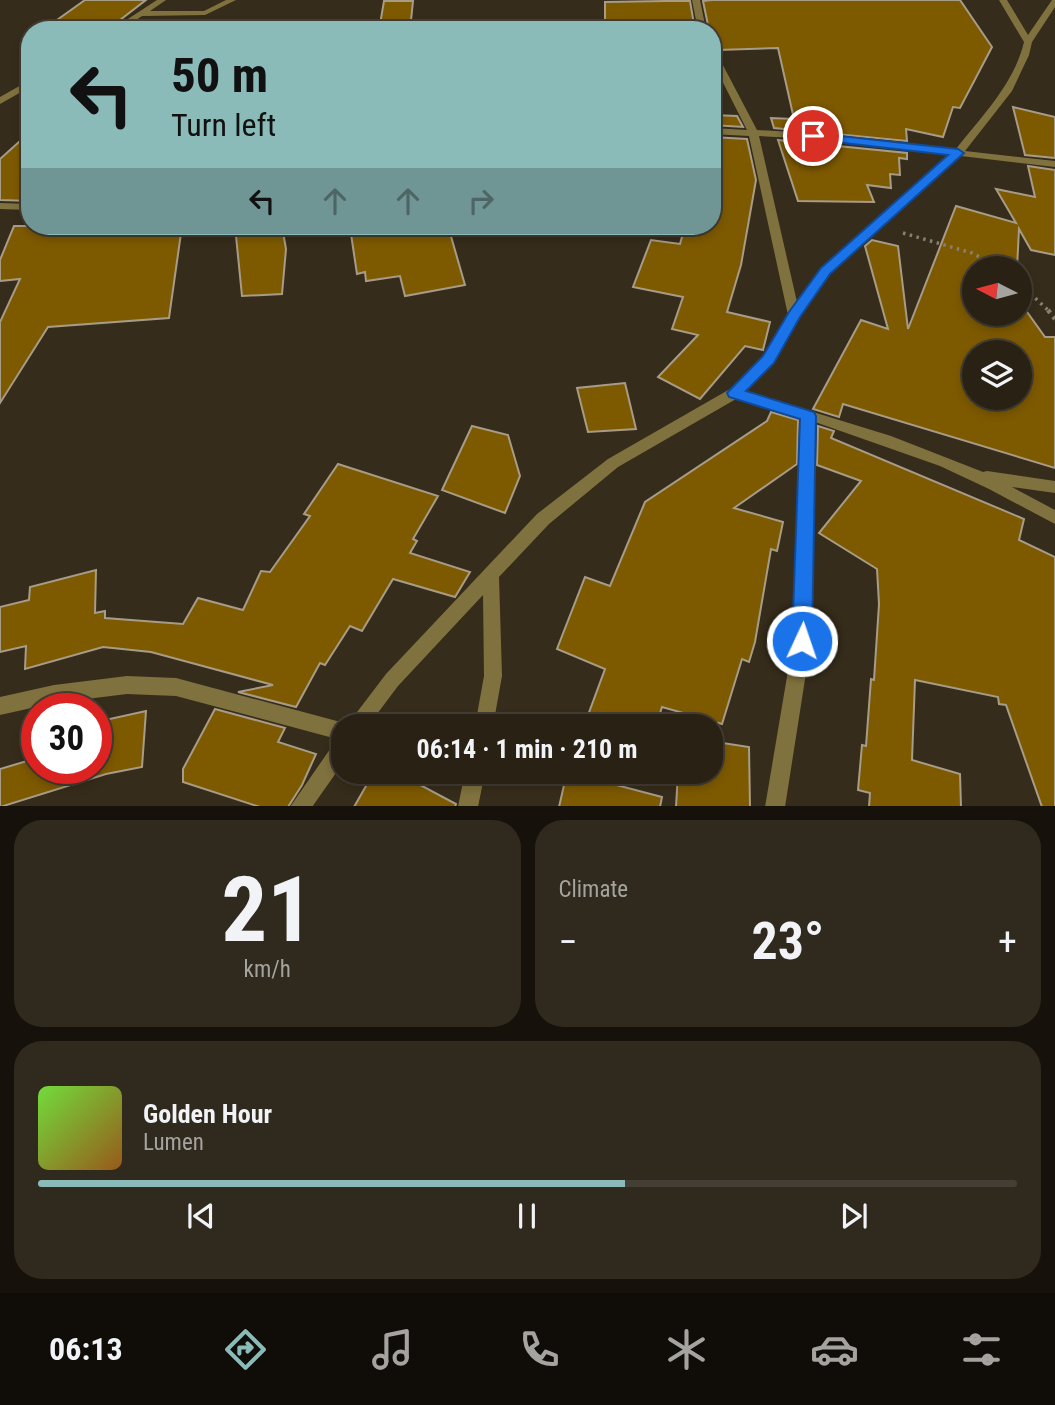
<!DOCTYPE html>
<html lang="en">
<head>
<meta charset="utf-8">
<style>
  :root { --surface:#282114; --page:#30291d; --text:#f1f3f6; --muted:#a5a3a0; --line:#443e34; --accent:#8bbbb9 }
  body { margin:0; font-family:"Roboto Condensed",sans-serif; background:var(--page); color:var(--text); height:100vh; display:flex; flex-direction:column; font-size:26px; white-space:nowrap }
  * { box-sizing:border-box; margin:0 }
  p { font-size:23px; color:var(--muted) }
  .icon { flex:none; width:38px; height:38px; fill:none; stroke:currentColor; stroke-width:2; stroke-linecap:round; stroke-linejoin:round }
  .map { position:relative; height:806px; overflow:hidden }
  .panel { display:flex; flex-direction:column; gap:14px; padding:14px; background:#16120b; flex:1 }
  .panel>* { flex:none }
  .guide { position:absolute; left:21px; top:21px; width:700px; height:214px; border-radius:28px; box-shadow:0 4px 10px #0003,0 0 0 2px var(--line); background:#8bbbb9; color:#111; overflow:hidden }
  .needle { width:46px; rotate:276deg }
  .buttons { position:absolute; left:962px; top:256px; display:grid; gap:14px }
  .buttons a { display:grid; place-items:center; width:70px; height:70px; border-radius:50%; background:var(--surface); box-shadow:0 4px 10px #0003,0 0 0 2px var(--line); font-size:35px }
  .speed { position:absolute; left:21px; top:693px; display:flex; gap:14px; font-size:35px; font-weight:700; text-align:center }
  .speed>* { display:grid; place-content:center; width:91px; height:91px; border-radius:50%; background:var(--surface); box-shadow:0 4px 10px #0003,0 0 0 2px var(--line); line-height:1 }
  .speed .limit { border:10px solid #d22; background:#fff; color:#111 }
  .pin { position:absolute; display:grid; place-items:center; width:60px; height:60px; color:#fff; margin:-30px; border:4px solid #fff; border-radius:50%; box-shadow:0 2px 7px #0007 }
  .me { position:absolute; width:77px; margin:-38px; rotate:3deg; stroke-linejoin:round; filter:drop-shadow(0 0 5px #0008) }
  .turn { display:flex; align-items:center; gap:24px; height:147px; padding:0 35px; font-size:32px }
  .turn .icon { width:91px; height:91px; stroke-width:2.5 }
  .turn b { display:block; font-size:49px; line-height:60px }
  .lanes { display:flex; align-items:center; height:66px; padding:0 35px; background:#0003; justify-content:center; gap:35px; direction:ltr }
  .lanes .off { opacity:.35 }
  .big { font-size:52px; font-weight:700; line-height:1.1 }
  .panel .widget { flex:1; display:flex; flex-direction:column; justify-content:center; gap:10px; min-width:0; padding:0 24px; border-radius:28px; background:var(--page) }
  .panel .dial { align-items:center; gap:0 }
  .dial b { font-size:91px; line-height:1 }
  .song { display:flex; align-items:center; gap:21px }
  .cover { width:84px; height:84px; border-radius:10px; background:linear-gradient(135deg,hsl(100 70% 55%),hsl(30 70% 35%)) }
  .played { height:7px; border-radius:4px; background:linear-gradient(90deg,var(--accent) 60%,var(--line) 60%) }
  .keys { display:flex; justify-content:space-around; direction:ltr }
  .heat { display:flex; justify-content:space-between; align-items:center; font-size:38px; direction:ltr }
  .panel .tiles { flex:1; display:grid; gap:14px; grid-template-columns:1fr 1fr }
  .widget:last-child { grid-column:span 2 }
  .trip { position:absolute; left:331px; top:714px; width:392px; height:70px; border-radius:28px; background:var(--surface); box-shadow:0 4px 10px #0003,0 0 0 2px var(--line); font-weight:700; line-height:70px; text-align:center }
  .menu { display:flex; height:112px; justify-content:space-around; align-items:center; background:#100d08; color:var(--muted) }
  .menu .icon { width:49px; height:49px }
  .menu .selected { color:var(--accent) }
  .menu b { font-size:32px; color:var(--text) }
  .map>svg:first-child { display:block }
</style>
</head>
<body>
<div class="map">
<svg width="1055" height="807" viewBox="0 0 1055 807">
  <rect width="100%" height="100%" fill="#362c1b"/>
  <!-- building -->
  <g fill="#7d5900" stroke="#a79c87" stroke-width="2" fill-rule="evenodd">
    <polygon points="85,0 146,0 107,30 43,30"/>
    <polygon points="712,0 960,0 992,47 960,108 953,107 943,137 906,129 907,141 774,128 771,118 794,119 778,48 718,50 712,47 712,30 709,30 703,1"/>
    <polygon points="384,1 413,1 410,30 379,30"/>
    <polygon points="665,1 690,1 695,30 605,30 605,2"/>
    <polygon points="1013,107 1055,117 1055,158 1025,155"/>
    <polygon points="712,115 737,116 743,127 712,125"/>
    <polygon points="30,132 30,201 0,200 0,159"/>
    <polygon points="712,137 747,139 756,180 741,265 727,312 770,322 763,350 745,346 700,399 658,377 698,335 672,329 683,297 633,287 651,240 680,244 685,226 712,226"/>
    <polygon points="778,140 907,153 907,159 899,158 900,175 890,174 891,188 867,185 874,202 798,201"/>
    <path d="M1028,166L1055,170V255L1031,250L1019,229L1017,268H975V313H1020V302L1045,337H1055V468L843,404L839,417L813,409L861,320L888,329L865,246L872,240L898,246L908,329L956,206L1016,223L996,189L1035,197ZM975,352H1020V397H975Z"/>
    <polygon points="14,226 182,226 169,318 48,327 0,403 0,322 20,279 0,281 0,260"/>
    <polygon points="235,226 282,226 286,249 282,294 242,296"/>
    <polygon points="356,226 448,226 465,285 405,296 400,276 366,281 365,272 357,274 351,234 357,233"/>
    <polygon points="625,383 636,429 588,432 577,388"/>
    <polygon points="771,412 798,420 797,464 734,508 783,522 777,551 771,549 755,642 749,662 742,659 722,724 662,707 656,726 584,726 605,669 557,649 585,577 610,586 645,502 767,421"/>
    <polygon points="472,426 508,435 520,476 505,513 442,490"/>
    <polygon points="818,426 834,431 831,438 1024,519 1019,540 1055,557 1055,807 1042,807 1006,705 999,704 998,697 915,680 912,760 960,774 961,807 869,807 870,793 858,790 862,745 866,746 871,679 874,680 879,604 877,569 819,533 861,481 817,465"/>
    <polygon points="338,464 438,496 413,539 417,541 410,553 470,572 455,597 393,579 362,631 350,626 325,665 320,663 296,707 238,692 273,685 151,652 103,647 25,669 26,646 0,652 0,607 29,600 30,587 96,570 95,613 105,611 105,618 183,624 198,598 243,610 261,571 270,572 310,516 304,514"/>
    <polygon points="215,709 285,728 278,742 316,754 302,785 288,807 260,807 183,782 183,769"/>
    <polygon points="146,711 142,767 106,774 0,807 0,769 37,758 37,768 99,768 105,720"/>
    <polygon points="710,741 749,747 750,807 676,807 678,772 710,772"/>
    <polygon points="374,772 396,772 456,804 455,807 354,807"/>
    <polygon points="567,772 662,797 660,807 559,807"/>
  </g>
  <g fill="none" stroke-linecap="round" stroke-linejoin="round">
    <!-- path-far1 -->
    <g stroke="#888072" stroke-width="3.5" stroke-dasharray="2.5 4.5" stroke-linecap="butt">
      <polyline points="903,233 972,253 1001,268"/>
      <polyline points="1020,284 1050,312"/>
    </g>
    <!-- path -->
    <polyline stroke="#888072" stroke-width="4.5" stroke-dasharray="3.5 5" stroke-linecap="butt" points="1048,310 1055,319"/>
    <!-- minor -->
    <g fill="#80723e" fill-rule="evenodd">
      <polygon points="157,0 166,0 150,11 204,11 226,0 236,0 205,15 142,16 121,30 111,30"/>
      <polygon points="692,0 700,0 706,30 698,30"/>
      <path d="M999,0H1007L1028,35L1052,0H1055V7L1032,42L1029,55L1012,91L965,151L1055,161V167L961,156L830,274L799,317L773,362L745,391L891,436L983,472L987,471L1055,481V493L1012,487L1055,510V524L989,489L940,466L815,422L811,641L785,807H765L793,641L801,418L736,399L618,467L549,524L499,577L502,676L493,726H475L484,676L483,595L398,686L368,726H343V763L312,807H290L337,739L176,696L127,694L54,703L0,715V697L54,685L127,676L176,678L348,724L386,674L537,514L608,459L730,389L763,356L788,315L749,136L712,134V128L747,130L712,61V49L716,52L757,130L813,133L956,149C982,116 1014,84 1024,42ZM759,136L813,139L950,155L822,268L797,302Z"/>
      <polygon points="30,80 30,87 0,104 0,97"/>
      <polygon points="0,203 30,204 30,210 0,209"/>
      <polygon points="465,772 485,772 478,807 458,807"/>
    </g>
  </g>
  <!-- route -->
  <polygon fill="#1a73e8" stroke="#114b97" stroke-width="2" points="813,133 958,149 964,153 830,274 800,317 774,363 746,391 814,412 816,416 812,641 809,648 802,650 795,648 792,641 800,419 729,397 727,393 763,356 789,312 821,268 948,155 809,139 809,134"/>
</svg>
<div class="buttons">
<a><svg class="needle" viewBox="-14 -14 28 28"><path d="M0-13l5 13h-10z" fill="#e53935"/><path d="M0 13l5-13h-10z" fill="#a5a3a0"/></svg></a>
<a><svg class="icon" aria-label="layers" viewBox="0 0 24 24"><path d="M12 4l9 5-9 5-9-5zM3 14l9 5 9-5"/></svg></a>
</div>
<div class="speed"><div class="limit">30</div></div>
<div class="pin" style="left:813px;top:136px;background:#d93025"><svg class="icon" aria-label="arrive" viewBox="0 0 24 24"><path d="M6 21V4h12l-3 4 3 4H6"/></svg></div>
<svg class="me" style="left:802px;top:641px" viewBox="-20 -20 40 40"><circle r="17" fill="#1a73e8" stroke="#fff" stroke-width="3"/><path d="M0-11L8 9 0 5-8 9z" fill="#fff"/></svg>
<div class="trip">06:14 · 1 min · 210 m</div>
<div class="guide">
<div class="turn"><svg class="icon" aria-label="left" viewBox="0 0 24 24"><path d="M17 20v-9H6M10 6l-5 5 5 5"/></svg><div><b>50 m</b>Turn left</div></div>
<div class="lanes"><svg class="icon" aria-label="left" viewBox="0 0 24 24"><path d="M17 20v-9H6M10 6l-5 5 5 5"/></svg><svg class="icon off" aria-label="ahead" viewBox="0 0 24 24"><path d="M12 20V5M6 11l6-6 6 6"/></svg><svg class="icon off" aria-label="ahead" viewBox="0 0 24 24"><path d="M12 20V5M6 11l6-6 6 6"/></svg><svg class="icon off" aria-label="right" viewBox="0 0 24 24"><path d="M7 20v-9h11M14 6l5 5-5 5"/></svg></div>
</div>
</div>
<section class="panel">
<div class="tiles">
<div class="widget dial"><b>21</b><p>km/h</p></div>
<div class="widget"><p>Climate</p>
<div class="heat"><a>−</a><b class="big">23°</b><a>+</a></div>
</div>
<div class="widget">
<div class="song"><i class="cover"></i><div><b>Golden Hour</b><p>Lumen</p></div></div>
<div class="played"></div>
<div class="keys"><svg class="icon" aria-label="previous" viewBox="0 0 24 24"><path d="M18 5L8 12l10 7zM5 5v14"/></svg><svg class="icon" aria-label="pause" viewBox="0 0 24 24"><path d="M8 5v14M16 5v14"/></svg><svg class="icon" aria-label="next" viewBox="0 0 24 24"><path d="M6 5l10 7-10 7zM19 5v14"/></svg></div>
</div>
</div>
</section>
<nav class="menu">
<b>06:13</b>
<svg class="icon selected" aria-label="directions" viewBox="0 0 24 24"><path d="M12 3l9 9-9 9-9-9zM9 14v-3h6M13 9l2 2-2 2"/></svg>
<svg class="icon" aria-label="music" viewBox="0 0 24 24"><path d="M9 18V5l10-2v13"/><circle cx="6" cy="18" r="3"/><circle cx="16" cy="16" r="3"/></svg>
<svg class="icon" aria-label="phone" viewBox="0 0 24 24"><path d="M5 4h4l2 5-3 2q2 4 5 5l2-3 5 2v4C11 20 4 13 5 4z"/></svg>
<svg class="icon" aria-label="climate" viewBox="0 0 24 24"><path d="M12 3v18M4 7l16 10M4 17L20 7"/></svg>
<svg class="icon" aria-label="car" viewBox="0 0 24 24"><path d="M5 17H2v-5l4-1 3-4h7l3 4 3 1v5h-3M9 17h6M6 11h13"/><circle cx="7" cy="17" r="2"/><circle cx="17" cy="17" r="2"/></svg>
<svg class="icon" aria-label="filters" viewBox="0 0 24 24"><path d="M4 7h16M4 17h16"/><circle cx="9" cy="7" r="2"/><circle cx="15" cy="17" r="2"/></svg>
</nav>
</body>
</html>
